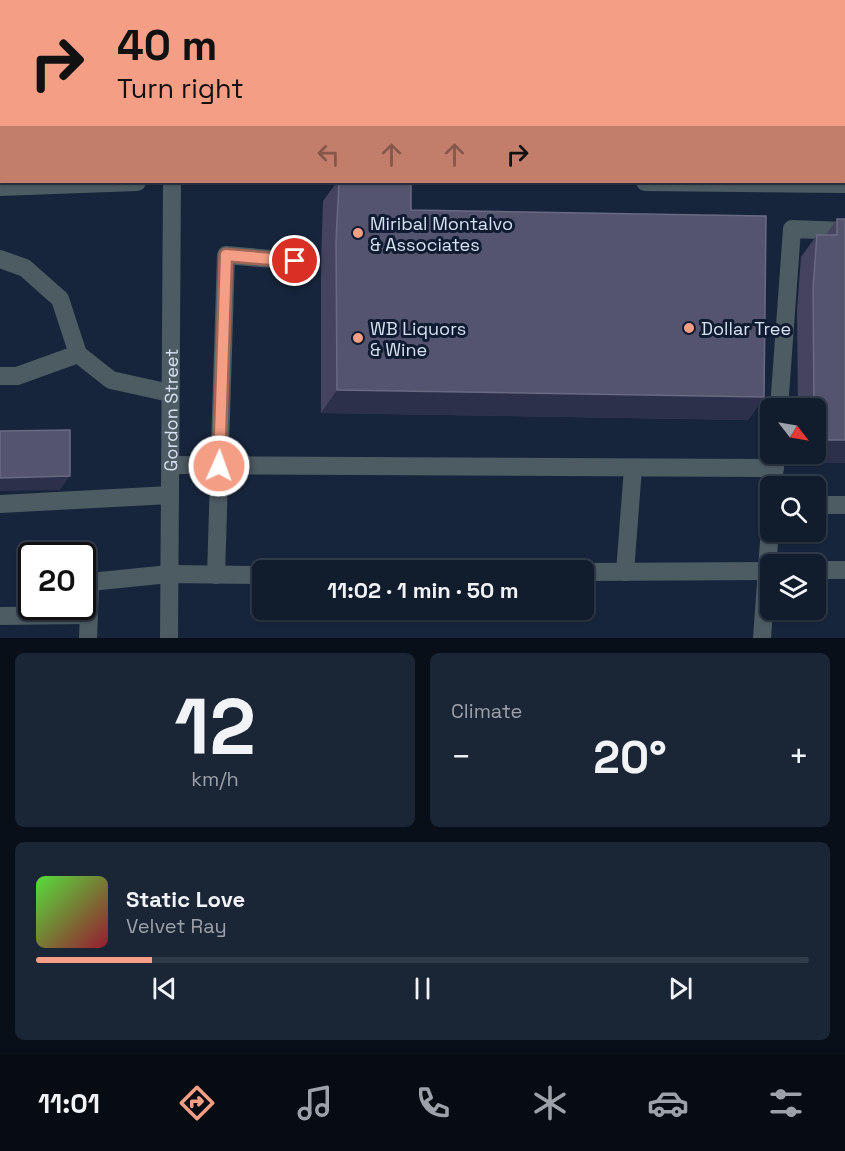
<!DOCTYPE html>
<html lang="en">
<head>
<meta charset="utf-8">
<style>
  :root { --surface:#111c2d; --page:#1a2535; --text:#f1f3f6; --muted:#9ca1aa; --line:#303a49; --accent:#f49e86 }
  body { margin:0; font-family:"Space Grotesk",sans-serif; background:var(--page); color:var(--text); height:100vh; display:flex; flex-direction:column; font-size:22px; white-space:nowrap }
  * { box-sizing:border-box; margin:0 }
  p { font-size:20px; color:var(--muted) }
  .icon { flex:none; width:33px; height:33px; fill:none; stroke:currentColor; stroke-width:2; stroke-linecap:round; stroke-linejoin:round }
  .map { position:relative; height:638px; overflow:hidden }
  .side { display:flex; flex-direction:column; gap:15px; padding:15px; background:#090f19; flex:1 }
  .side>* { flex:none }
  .hud { position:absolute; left:0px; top:0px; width:846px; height:183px; box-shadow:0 2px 4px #0004,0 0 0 2px var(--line); background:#f49e86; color:#111; overflow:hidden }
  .needle { width:39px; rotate:121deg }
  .fabs { position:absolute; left:760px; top:398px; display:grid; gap:12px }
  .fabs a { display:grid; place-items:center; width:66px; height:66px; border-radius:9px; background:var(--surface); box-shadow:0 2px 4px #0004,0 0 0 2px var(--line); font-size:30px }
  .speed { position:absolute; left:18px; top:542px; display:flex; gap:12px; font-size:30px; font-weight:700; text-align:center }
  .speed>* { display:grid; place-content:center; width:78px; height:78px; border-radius:50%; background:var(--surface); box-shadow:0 2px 4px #0004,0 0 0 2px var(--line); line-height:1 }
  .speed .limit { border:3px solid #111; border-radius:9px; background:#fff; color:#111 }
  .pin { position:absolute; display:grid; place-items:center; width:51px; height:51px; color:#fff; margin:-26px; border:3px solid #fff; border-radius:50%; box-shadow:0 2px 6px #0007 }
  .me { position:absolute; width:66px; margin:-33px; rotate:2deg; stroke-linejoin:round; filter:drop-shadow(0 0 4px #0008) }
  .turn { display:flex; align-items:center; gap:21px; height:126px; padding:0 18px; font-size:27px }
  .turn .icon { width:78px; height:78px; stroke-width:2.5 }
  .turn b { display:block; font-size:42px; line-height:51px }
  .lanes { display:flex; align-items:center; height:57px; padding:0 18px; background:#0003; justify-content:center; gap:30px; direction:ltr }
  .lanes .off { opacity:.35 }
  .big { font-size:45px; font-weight:700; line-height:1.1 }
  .side .widget { flex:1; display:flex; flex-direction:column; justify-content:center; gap:9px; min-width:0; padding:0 21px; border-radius:9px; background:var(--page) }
  .side .dial { align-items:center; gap:0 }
  .dial b { font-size:78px; line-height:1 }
  .song { display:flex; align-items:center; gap:18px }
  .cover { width:72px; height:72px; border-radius:9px; background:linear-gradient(135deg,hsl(110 70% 55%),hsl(350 70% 35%)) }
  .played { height:6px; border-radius:3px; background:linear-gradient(90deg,var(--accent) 15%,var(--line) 15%) }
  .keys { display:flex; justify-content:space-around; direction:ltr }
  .heat { display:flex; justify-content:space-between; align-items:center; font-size:33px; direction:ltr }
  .side .tiles { flex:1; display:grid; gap:15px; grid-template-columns:1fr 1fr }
  .widget:last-child { grid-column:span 2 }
  .trip { position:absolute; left:252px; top:560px; width:342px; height:60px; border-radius:9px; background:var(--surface); box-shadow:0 2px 4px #0004,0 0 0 2px var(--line); font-weight:700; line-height:60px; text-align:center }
  .menu { display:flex; height:96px; justify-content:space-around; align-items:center; background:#070b12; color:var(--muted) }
  .menu .icon { width:42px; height:42px }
  .menu .current { color:var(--accent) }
  .menu b { font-size:27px; color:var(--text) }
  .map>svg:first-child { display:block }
</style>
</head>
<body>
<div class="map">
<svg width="845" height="638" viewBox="0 0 845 638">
  <rect width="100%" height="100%" fill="#17253c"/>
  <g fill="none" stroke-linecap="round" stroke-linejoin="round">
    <!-- lane -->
    <g stroke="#4d5b63" stroke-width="18">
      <polyline points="255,0 255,2"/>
      <polyline points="645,182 845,184"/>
      <polyline points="0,259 25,268 60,299 78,354 111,380 170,393"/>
      <polyline points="0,376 17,376 78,354"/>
      <polyline points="779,408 792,229 845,231"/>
      <polyline points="170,465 775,468"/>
      <polyline points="773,486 776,453"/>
      <polyline points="0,504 170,495"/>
      <polyline points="816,505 845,505"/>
      <polyline points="816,570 845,570"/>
      <polyline points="584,572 771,571"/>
      <polyline points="625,572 633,468"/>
      <polyline points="216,575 226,255 295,261"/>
      <polyline points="0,616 89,615 90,582 169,574 262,575"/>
      <polyline points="88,638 89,615"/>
      <polyline points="762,638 771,514"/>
    </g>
    <!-- street -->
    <g stroke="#4d5b63" stroke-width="18">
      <polyline points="185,2 185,0"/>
      <polyline points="0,187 137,182"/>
      <path id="s1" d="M169,638L172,182"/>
    </g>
  </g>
  <!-- wall -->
  <g fill="#45435e">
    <rect x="311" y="0" width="315" height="2"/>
    <polygon points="752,0 845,0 844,2 752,2"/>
    <polygon points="337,182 399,182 411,210 764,397 748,420 321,413 321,263 323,201"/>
    <polygon points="837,219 845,463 799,463 799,453 816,453 816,408 798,408 797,311 801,257 817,235 826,235"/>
  </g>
  <!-- shaded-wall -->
  <g fill="#2c304a">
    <rect x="0" y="113" width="2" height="20"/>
    <polygon points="337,390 764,397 748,420 321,413"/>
    <polygon points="816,440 845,440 845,463 799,463 806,453 816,453"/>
    <polygon points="70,476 60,490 0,491 0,478"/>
  </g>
  <!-- building -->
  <g fill="#55546e" stroke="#696a82" stroke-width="1.5">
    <polygon points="0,0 95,0 95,2 2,2 2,113 0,113"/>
    <rect x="326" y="0" width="300" height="2"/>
    <polygon points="768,0 845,0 845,138 844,2 768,2"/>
    <polygon points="339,182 411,182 411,210 766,216 764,397 337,390 336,241"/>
    <polygon points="837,219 845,219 845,440 816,440 816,408 814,408 813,288 817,235 837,235"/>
    <polygon points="70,430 70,476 0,478 0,431"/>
  </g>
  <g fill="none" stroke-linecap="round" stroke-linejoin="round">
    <!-- route casing -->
    <g stroke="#9f6757" stroke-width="15">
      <polyline id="route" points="219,466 226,255 295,261"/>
    </g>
    <!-- route -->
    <use href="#route" stroke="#f49e86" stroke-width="10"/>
  </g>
  <!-- markers -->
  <g fill="#f49e86" stroke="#0e1b31" stroke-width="2">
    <circle cx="358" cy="233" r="6"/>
    <circle cx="689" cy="328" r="6"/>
    <circle cx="358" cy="338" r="6"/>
  </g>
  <g text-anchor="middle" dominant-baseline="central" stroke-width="6" stroke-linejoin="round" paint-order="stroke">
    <!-- poi labels -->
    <g font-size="18" fill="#d7e0f0" stroke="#0e1b31" text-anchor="start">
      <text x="370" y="223">Miribal Montalvo<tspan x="370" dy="21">&amp; Associates</tspan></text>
      <text x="370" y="328">WB Liquors<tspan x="370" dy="21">&amp; Wine</tspan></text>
      <text x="701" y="328">Dollar Tree</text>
    </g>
    <!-- street labels -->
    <g font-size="18" fill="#d7e0f0" stroke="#0e1b31">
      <text stroke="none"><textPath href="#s1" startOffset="228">Gordon Street</textPath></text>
    </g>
  </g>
</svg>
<div class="fabs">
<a><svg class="needle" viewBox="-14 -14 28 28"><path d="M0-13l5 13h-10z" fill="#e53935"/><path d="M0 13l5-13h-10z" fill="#9ca1aa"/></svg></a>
<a><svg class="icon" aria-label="search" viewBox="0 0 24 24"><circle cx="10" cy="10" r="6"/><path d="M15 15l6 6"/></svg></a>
<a><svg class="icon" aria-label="layers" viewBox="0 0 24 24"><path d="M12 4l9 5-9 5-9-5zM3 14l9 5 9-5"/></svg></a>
</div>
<div class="speed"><div class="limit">20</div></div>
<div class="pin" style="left:295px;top:261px;background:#d93025"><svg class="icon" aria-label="arrive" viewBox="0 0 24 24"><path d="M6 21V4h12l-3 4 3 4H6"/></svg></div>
<svg class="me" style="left:219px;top:466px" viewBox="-20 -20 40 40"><circle r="17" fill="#f49e86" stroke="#fff" stroke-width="3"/><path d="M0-11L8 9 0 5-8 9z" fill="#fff"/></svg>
<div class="trip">11:02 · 1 min · 50 m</div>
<div class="hud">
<div class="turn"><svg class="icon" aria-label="right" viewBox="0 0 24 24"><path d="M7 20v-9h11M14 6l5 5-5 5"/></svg><div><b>40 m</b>Turn right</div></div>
<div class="lanes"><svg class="icon off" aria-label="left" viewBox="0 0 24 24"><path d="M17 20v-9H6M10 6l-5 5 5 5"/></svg><svg class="icon off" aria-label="ahead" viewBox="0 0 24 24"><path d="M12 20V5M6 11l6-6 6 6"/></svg><svg class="icon off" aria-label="ahead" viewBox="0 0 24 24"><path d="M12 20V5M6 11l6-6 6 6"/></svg><svg class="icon" aria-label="right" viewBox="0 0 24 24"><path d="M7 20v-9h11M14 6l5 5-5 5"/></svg></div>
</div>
</div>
<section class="side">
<div class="tiles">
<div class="widget dial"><b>12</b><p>km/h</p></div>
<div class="widget"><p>Climate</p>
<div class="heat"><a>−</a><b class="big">20°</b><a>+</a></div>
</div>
<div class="widget">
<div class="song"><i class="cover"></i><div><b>Static Love</b><p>Velvet Ray</p></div></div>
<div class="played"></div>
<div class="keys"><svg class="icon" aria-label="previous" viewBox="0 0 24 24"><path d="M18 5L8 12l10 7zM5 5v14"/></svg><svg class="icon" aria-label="pause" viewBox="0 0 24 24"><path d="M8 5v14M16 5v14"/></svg><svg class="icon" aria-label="next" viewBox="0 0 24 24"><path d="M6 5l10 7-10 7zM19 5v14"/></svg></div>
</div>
</div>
</section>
<nav class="menu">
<b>11:01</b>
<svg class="icon current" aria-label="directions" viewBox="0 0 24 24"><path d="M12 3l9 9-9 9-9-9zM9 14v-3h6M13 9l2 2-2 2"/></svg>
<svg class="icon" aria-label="music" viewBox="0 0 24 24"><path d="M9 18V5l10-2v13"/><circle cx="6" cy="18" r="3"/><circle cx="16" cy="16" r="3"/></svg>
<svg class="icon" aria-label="phone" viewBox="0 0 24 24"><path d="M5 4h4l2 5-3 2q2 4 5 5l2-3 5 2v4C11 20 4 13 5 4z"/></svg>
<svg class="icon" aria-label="climate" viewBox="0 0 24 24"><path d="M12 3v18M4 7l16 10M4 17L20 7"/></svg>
<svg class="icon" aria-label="car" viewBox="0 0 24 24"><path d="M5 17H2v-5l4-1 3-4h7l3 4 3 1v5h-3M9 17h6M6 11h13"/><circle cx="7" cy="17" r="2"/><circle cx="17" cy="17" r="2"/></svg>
<svg class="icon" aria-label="filters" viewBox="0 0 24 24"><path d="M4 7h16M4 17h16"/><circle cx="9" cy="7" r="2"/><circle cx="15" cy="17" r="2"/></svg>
</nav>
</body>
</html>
